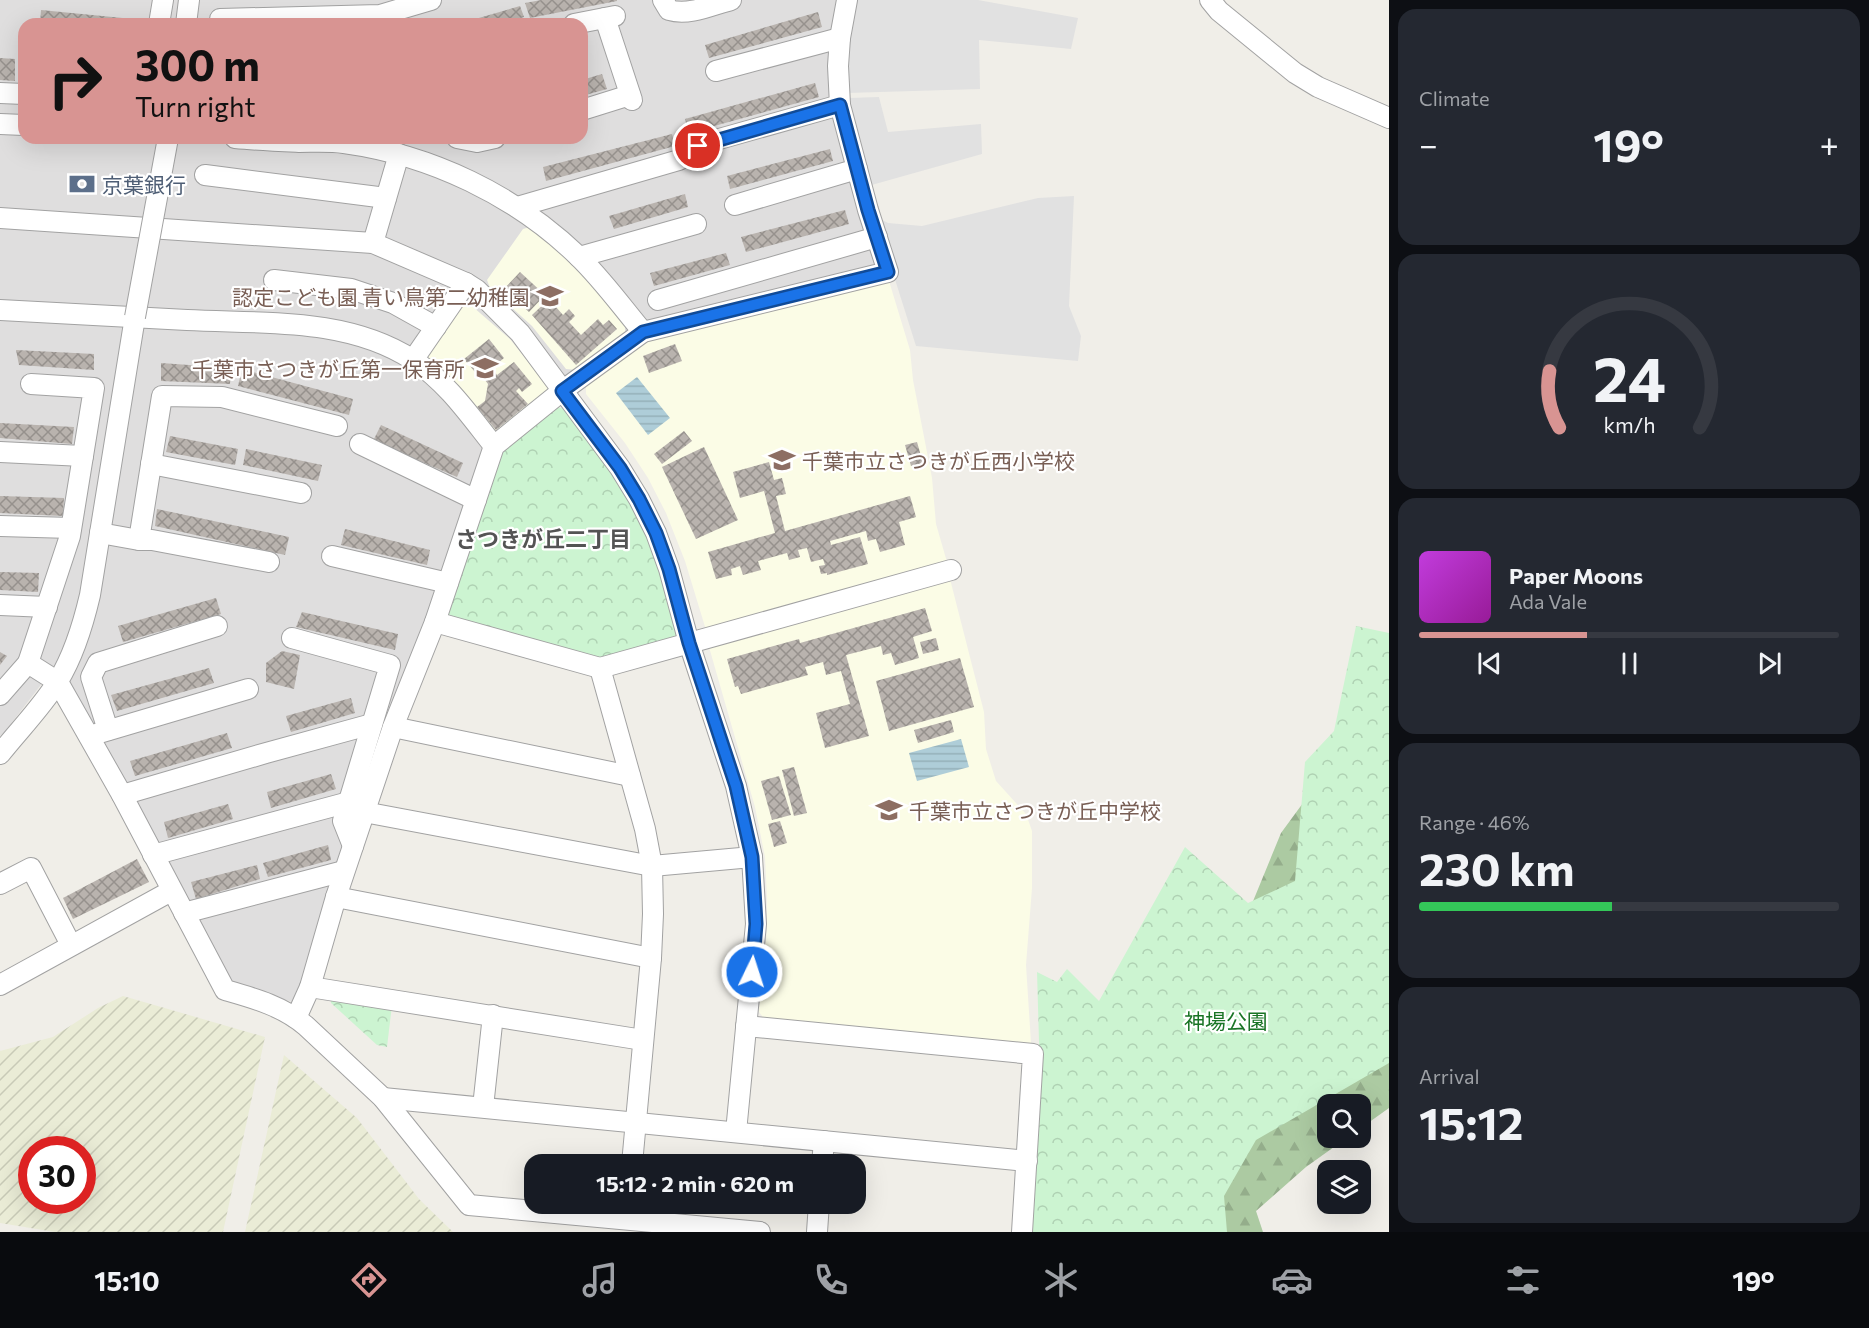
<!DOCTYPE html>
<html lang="en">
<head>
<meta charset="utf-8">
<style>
  :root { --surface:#171b24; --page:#242831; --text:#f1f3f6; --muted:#9ea1a6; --line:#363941; --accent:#d89492 }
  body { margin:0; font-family:Commissioner,"Noto Sans JP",sans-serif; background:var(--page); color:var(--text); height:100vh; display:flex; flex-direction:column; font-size:22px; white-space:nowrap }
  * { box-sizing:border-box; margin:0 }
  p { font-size:20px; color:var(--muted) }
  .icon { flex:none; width:33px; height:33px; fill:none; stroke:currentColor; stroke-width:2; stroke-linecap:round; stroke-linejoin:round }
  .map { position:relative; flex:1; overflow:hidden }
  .side { display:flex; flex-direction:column; gap:9px; padding:9px; background:#0d0f14; width:480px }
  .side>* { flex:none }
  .top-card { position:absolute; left:18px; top:18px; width:570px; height:126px; border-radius:18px; box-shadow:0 6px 24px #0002; background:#d89492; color:#111; overflow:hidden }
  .tools { position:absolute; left:1317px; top:1094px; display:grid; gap:12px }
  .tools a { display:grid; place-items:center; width:54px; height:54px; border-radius:12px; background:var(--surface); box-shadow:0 6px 24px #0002; font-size:30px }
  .speed { position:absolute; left:18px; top:1136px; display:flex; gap:12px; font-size:30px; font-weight:700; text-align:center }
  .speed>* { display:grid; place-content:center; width:78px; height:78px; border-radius:50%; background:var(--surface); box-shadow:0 6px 24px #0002; line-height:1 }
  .speed .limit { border:9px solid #d22; background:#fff; color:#111 }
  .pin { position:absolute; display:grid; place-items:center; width:51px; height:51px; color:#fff; margin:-26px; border:3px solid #fff; border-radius:50%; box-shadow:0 2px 6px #0007 }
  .me { position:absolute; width:66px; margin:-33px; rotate:4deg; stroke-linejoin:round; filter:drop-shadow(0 0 4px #0008) }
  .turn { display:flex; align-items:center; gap:21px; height:126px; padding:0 18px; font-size:27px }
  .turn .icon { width:78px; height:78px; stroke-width:2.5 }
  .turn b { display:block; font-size:42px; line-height:51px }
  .big { font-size:45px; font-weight:700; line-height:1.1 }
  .side .card { flex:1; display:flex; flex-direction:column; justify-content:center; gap:9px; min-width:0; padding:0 21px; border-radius:18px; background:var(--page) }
  .side .dial { align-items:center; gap:0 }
  .dial svg { height:156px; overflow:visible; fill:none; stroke:var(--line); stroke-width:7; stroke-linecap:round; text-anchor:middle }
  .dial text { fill:var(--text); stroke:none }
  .song { display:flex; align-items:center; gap:18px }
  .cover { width:72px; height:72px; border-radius:9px; background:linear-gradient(135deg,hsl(290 70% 55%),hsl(300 70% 35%)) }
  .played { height:6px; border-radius:3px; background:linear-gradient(90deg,var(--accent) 40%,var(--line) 40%) }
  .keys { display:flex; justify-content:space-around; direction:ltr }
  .heat { display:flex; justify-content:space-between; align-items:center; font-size:33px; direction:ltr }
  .charge { height:9px; border-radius:4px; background:linear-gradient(90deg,#34c759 46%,var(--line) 0) }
  .trip { position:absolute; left:524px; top:1154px; width:342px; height:60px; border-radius:18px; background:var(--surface); box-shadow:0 6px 24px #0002; font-weight:700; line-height:60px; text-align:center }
  .dock { display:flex; height:96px; justify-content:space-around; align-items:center; background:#090b0e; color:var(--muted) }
  .dock .icon { width:42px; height:42px }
  .dock .selected { color:var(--accent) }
  .dock b { font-size:27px; color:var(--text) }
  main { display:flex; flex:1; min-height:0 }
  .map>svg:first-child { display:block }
</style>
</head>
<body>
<main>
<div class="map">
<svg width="1389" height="1232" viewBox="0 0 1389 1232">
  <defs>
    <pattern id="farmland-furrows" width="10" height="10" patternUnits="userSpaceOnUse" patternTransform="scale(1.5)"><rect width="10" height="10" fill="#eaecd6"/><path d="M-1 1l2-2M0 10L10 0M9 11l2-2" fill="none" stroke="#c8cab7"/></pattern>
    <pattern id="forest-firs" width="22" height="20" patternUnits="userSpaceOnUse" patternTransform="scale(1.5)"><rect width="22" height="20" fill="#accaa2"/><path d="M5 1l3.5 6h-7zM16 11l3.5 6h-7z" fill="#94ad8b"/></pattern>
    <pattern id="park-crowns" width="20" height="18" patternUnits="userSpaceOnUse" patternTransform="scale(1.5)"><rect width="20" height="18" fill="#ccf4d1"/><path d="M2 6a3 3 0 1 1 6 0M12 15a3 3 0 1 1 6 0" fill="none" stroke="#afd1b3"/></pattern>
    <pattern id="water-rules" width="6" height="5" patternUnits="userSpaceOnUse" patternTransform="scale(1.5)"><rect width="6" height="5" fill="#aecdd8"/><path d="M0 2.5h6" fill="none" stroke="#95b0b9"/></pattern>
    <pattern id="building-cross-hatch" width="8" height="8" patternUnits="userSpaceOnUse" patternTransform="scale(1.5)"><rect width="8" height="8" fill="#b9b3ae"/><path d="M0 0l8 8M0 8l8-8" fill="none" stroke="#96918d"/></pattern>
  </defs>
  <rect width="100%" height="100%" fill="#f0eee8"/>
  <!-- residential -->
  <path fill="#dfdede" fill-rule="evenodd" d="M0,0H840L831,45L881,268L630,332L485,446L295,1003L227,981L57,664L3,734L0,736ZM24,24H582V138H24Z"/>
  <!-- education -->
  <g fill="#fbfce6">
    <polygon points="530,227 559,251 588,280 625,326 625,333 577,370 566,369 532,326 490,288 487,280 523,229"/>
    <polygon points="889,281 910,350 913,380 932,478 936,524 947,562 706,630 685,561 666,513 648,478 625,443 586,394 586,383 642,341"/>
    <polygon points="465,300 510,339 548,387 547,394 498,433 492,433 425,361 422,353"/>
    <polygon points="950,579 984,712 986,749 996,781 1026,814 1032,831 1032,888 1026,965 1031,1043 1024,1048 766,1021 759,1012 767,929 767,899 765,857 755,807 709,647"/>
  </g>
  <!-- farmland -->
  <g fill="url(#farmland-furrows)" fill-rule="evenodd">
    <path d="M123,996L265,1037L223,1232H55L0,1223V1051L53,1037L98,1008ZM32,1149H82V1200H32Z"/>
    <polygon points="284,1055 357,1118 419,1199 453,1232 245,1232"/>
  </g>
  <!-- forest -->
  <polygon fill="url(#forest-firs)" points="1344,747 1389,752 1389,1108 1361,1128 1360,1104 1328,1104 1328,1137 1348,1137 1306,1167 1256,1211 1263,1232 1203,1232 1242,928 1281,833"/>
  <!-- park -->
  <g fill="url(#park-crowns)">
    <polygon points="557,407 568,410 606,461 646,530 681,636 602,662 448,618 444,611 501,452"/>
    <polygon points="1356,626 1389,633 1389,1063 1256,1140 1224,1196 1227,1232 1027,1232 1040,1076 1037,972 1057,982 1067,969 1099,1001 1185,847 1248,903 1295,881 1305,762 1334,731"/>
    <polygon points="331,996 392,1005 387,1047 377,1045 331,1003"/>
  </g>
  <!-- parking -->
  <g fill="#e1e1e1">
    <polygon points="857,0 978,0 1078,18 1071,49 979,40 980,89 847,93 844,67"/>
    <polygon points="879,97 888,132 981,124 982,154 868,186 855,135 849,98"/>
    <polygon points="1074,196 1069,306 1081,336 1078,361 916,346 875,216 888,223 922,226 1038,198"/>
  </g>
  <!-- water -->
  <g fill="url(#water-rules)">
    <polygon points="637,377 670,418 648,435 616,393"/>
    <polygon points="961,739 969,767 917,781 909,753"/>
  </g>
  <!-- building -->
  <g fill="url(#building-cross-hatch)">
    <polygon points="541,0 617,0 617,1 530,18 525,3"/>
    <polygon points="520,6 524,17 503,24 458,24"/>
    <polygon points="41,10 143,20 142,24 40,24"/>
    <polygon points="818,12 822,27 709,58 705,45"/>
    <polygon points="0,58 15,59 15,81 0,80"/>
    <polygon points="602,74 607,89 582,96 582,80"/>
    <polygon points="815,83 819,97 689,133 685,119"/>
    <polygon points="672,134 675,146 546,181 543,167"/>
    <polygon points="830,149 833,161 730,189 727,176"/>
    <polygon points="685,194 688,207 614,229 609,216"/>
    <polygon points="845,210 849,224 746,252 741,237"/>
    <polygon points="726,253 730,265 654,286 650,273"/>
    <polygon points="520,272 545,295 529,312 504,289"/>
    <polygon points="549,299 563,315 569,309 575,316 569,322 581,335 598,319 603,325 609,320 617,329 576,365 532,315"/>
    <polygon points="489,339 504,358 492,368 497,375 514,362 532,384 522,392 519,388 516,391 528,404 496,430 477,407 485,401 488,384 482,376 480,378 464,359"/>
    <polygon points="675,344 682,361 649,373 643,356"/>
    <polygon points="16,350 94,354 94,370 19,365"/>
    <polygon points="161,363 231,368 230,384 161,381"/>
    <polygon points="242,369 353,399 349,415 238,386"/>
    <polygon points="0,423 74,427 72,444 0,438"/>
    <polygon points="381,425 463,463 457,477 373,441"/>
    <polygon points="684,431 692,441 662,464 654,454"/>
    <polygon points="170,436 238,449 235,465 166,452"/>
    <polygon points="917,442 923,463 911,466 905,445"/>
    <polygon points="704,447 738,520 696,539 662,467"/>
    <polygon points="246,449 322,465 318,481 243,465"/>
    <polygon points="769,462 774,480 782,478 786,494 776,496 785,531 910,496 916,517 899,522 905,545 880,552 876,539 868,541 866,531 830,541 831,545 860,537 868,564 827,575 827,573 821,574 819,566 825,565 823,559 811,562 807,548 798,550 800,557 789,560 787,553 758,561 761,570 743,575 740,566 731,569 732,575 716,579 708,552 775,533 764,491 740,498 733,472"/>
    <polygon points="0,496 64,498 63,516 0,513"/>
    <polygon points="157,509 289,537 285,555 155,526"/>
    <polygon points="345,529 430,550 427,565 341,545"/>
    <polygon points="0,572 39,573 38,592 0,590"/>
    <polygon points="216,598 221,614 123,642 118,626"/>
    <polygon points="925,608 932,631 913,637 919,658 895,665 891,653 883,655 881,646 846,655 869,736 825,748 816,713 850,704 841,671 826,675 823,662 805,667 808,675 741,694 738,686 735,687 727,659 799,639 800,643"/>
    <polygon points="302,612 398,634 395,650 296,627"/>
    <polygon points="936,638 939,650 923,654 920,642"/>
    <polygon points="282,651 300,655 294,689 266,682 266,663"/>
    <polygon points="0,652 7,656 0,665"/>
    <polygon points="960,658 974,707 889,731 876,681"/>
    <polygon points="209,668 214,683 117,711 111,695"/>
    <polygon points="351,698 355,713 291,732 286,716"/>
    <polygon points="951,720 954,732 918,743 914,730"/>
    <polygon points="227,733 232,748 135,776 130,761"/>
    <polygon points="794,767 807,813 794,816 782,770"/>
    <polygon points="331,774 336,789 271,808 267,792"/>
    <polygon points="779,776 791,815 772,820 761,781"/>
    <polygon points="228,804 233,819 168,838 164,822"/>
    <polygon points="780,821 787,843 774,847 768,824"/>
    <polygon points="328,845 331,860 268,877 263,863"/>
    <polygon points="137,859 149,882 73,919 63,898"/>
    <polygon points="257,865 260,879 196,899 191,882"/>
  </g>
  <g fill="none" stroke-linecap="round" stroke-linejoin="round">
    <!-- minor casing -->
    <g stroke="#a2a2a2" stroke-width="22">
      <g id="minor">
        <path d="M663,0L669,10C689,16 712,5 731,0"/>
        <polyline points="1210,0 1219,11 1295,73 1318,87 1389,118"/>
        <polyline points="605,18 632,100"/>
        <polyline points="220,19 380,15 431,0"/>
        <polyline points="159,24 163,0"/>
        <polyline points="186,24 189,0"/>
        <polyline points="574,24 615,16"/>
        <polyline points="716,71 840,38"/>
        <polyline points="0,93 24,94"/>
        <polyline points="582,110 630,95"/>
        <polyline points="0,124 24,125"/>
        <path d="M235,138C256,140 278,141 299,142C314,142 329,141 344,143C431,155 515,195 578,256C602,279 622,307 643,332"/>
        <polyline points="457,138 477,142 495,138"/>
        <polyline points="698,145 840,105"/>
        <polyline points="205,175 386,198"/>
        <polyline points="735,205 857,169"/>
        <polyline points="517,207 679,160"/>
        <polyline points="0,218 373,243 466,283 477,290 520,333 620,468 639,499 656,533 669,569 689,643 736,786 752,857 756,924 736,1132"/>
        <polyline points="373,243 399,154"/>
        <polyline points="579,257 696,224"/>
        <polyline points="274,280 351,289 393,303 436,327"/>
        <polyline points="658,300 877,237"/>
        <path d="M0,310C62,313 125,317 187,320C263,324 347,317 413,360C447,382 470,416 494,446"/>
        <polyline points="413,360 466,283"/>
        <path d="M31,384L94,388L70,536L28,663L58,682L122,795L225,990C253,998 283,1006 306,1026L383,1098L469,1205L760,1232"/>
        <polyline points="360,444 476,500"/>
        <polyline points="0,452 83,456"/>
        <polyline points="151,464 301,493"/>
        <polyline points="0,526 71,528"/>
        <polyline points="100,533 139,540 152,540 269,562"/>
        <polyline points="139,540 162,396 222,397 337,426"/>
        <polyline points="332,556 448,583"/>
        <polyline points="0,605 47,607"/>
        <polyline points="435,622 600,668 951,570"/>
        <polyline points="292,638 390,665 343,821 353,846"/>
        <polyline points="600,668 645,829 652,866 653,914 651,958 632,1164"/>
        <polyline points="0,695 28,663"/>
        <polyline points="393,727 630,776"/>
        <polyline points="108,730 91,677 98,663 217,626"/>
        <polyline points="96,734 248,689"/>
        <path d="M0,754C19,730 42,707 58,681C74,655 83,625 90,595L135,317"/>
        <polyline points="122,795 266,753 372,724"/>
        <polyline points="364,812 652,866 752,857"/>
        <polyline points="153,855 349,802"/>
        <polyline points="0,884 31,868 71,945"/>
        <polyline points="336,897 651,958"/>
        <polyline points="184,913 344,871"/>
        <polyline points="0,985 171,891"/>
        <polyline points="310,987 643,1040"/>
        <polyline points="296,1018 310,987 336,897 393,727 435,622 494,446 562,391 643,332 888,272 868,210 840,105 838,66 840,38 847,0"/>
        <polyline points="746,1026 1033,1054 1022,1232"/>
        <polyline points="383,1098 1027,1161"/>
        <polyline points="483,1107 493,1015"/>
        <polyline points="822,1164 824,1141"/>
        <polyline points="817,1232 819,1203"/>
      </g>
    </g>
    <!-- minor -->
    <use href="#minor" stroke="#fff" stroke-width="20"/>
    <!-- minor-bridge casing -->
    <g stroke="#a2a2a2" stroke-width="22" stroke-linecap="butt">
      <polyline id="minor-bridge" points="135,317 168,138"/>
    </g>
    <!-- minor-bridge -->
    <use href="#minor-bridge" stroke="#fff" stroke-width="20"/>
  </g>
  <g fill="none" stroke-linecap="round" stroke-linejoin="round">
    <!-- route casing -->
    <g stroke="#114b97" stroke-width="15">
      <polyline id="route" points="698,146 840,105 868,210 888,272 643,332 562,391 620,468 639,499 656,533 669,569 689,643 736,786 752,857 756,924 752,972"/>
    </g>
    <!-- route -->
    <use href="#route" stroke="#1a73e8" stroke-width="10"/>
  </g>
  <!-- icons -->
  <defs>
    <g id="bank-bare" transform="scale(2.07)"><path d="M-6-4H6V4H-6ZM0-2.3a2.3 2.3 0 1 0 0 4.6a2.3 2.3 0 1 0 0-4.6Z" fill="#5c6f8a" stroke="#fff" stroke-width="2.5" paint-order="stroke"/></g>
    <g id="school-bare" transform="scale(2.07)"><path d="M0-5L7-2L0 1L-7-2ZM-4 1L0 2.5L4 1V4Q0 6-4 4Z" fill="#8d6e63" stroke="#fff" stroke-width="2.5" paint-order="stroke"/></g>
  </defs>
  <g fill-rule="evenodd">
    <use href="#bank-bare" x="82" y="184"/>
    <use href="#school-bare" x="550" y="296"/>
    <use href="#school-bare" x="485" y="368"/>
    <use href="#school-bare" x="782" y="460"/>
    <use href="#school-bare" x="889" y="810"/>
  </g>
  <g text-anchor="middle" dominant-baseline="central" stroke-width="4.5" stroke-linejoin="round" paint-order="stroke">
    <!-- service labels -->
    <g font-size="21" fill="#4e5e75" stroke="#fff" text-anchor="start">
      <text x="102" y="184">京葉銀行</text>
    </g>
    <!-- education labels -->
    <g font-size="21" fill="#785e54" stroke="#fff" text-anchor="end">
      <text x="530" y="296">認定こども園 青い鳥第二幼稚園</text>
      <text x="465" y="368">千葉市さつきが丘第一保育所</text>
      <text x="802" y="460" text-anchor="start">千葉市立さつきが丘西小学校</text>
      <text x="909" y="810" text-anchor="start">千葉市立さつきが丘中学校</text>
    </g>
    <!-- park labels -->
    <g font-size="21" fill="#197425" stroke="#fff">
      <text x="1226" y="1020">神場公園</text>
    </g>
    <!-- neighbourhood labels -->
    <g font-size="22" font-weight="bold" fill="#545454" stroke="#fff">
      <text x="543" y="538">さつきが丘二丁目</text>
    </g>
  </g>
</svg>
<div class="tools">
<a><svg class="icon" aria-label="search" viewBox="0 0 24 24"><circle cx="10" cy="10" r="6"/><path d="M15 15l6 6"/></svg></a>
<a><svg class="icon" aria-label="layers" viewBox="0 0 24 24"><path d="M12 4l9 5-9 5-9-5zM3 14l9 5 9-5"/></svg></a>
</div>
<div class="speed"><div class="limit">30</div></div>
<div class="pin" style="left:698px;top:146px;background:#d93025"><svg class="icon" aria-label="arrive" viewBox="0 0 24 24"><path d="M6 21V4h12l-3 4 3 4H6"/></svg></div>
<svg class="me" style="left:752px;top:972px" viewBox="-20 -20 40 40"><circle r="17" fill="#1a73e8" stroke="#fff" stroke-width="3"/><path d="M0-11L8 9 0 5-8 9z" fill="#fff"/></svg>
<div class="trip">15:12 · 2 min · 620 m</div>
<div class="top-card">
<div class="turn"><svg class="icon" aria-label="right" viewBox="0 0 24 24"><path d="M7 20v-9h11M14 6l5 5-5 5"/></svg><div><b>300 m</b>Turn right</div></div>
</div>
</div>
<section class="side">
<div class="card"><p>Climate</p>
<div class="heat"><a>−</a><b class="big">19°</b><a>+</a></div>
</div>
<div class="card dial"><svg viewBox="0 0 100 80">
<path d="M14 69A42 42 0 1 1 86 69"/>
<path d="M14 69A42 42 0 0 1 9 40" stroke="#d89492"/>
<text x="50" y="56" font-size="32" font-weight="700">24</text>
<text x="50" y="72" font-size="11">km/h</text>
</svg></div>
<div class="card">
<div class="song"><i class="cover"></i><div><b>Paper Moons</b><p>Ada Vale</p></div></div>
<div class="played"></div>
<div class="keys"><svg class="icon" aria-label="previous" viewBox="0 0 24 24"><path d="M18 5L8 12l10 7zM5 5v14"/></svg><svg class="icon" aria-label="pause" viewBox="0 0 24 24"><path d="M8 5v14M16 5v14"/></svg><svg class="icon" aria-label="next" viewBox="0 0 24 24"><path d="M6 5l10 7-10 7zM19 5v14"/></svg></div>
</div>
<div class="card"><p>Range · 46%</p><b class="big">230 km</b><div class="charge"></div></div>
<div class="card"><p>Arrival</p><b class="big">15:12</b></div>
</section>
</main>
<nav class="dock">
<b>15:10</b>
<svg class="icon selected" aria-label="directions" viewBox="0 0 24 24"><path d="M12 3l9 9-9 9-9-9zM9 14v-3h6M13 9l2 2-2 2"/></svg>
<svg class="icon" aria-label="music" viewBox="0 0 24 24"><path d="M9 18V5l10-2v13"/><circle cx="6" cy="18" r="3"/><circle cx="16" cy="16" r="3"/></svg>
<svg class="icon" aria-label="phone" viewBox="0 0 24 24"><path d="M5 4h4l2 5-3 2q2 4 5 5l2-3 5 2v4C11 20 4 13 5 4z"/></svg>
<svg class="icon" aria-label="climate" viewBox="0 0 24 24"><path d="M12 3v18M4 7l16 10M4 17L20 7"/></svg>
<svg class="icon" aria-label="car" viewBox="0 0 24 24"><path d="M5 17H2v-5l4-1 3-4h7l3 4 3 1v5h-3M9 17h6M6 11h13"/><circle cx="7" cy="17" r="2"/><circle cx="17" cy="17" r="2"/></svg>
<svg class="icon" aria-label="filters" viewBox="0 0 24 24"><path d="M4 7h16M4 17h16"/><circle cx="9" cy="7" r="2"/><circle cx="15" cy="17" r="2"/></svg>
<b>19°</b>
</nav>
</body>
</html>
